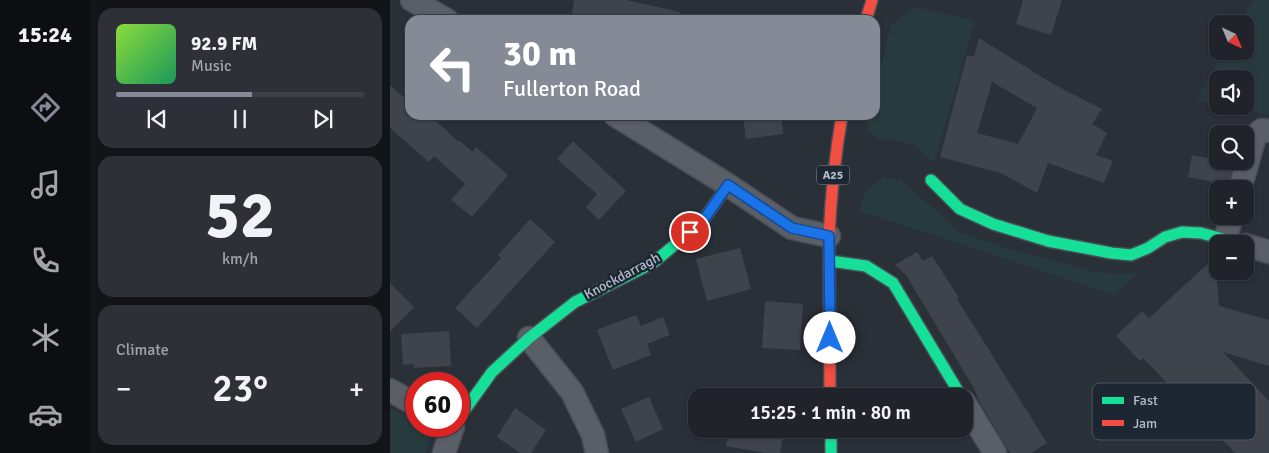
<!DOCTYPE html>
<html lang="en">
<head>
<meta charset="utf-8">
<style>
  :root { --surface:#20242a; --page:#2d3036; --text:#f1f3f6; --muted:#a2a4a8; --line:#3d4147; --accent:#848b96 }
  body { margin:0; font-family:Signika,sans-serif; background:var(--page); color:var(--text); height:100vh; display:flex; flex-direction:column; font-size:19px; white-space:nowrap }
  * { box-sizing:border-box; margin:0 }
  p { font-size:16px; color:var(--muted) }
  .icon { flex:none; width:28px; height:28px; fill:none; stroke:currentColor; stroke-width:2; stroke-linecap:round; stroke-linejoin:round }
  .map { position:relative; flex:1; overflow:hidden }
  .sheet { display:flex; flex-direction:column; gap:8px; padding:8px; background:#121417; width:300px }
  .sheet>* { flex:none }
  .top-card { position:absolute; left:15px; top:15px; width:475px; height:105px; border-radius:15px; box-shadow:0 1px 4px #0004,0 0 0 1px var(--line); background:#848b96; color:#fff; overflow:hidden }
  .needle { width:32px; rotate:136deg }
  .buttons { position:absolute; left:819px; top:15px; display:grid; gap:10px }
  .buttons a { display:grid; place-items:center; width:45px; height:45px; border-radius:10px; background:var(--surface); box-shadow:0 1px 4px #0004,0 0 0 1px var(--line); font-size:25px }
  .speed { position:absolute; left:15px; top:372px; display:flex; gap:10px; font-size:25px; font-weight:700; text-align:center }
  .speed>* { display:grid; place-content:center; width:65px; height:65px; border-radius:50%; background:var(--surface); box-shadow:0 1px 4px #0004,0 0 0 1px var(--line); line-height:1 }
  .speed .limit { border:8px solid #d22; background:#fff; color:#111 }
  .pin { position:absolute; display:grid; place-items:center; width:42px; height:42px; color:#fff; margin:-21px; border:2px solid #fff; border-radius:50%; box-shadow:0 1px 5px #0007 }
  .me { position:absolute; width:55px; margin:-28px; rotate:0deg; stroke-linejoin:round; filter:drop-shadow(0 0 4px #0008) }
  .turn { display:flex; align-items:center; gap:18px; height:105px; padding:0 15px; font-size:22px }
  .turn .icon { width:65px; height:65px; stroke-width:2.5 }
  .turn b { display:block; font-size:35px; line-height:42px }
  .big { font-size:38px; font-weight:600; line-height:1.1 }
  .sheet .widget { flex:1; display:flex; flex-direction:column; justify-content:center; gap:8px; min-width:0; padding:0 18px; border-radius:15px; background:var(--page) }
  .sheet .dial { align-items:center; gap:0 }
  .dial b { font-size:65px; line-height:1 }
  .song { display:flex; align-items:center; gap:15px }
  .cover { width:60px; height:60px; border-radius:8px; background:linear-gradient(135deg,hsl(90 70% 55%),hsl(150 70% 35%)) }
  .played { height:5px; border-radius:2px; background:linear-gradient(90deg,var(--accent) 55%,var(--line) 55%) }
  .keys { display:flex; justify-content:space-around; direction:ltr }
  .heat { display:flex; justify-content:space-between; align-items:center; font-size:28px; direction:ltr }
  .trip { position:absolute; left:298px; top:388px; width:285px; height:50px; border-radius:15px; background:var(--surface); box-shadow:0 1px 4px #0004,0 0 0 1px var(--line); font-weight:600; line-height:50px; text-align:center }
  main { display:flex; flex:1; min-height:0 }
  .tab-bar { display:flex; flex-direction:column; width:90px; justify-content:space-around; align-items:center; background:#0d0e11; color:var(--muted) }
  .tab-bar .icon { width:35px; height:35px }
  .tab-bar .active { color:var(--accent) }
  .tab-bar b { font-size:22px; color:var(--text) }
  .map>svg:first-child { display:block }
</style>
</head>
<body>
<main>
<nav class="tab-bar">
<b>15:24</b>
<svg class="icon active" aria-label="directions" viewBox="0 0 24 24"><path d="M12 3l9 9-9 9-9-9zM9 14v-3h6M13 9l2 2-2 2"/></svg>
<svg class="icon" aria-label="music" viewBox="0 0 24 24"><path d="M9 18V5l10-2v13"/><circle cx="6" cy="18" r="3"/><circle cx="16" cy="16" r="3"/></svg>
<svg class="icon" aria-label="phone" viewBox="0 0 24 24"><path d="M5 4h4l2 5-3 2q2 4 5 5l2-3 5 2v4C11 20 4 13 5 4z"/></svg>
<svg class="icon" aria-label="climate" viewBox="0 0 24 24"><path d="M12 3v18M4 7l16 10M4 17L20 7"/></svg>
<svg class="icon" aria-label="car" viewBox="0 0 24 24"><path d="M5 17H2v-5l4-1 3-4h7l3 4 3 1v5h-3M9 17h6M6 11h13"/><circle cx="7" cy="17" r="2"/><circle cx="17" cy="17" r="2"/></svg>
</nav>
<section class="sheet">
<div class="widget">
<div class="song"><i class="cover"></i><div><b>92.9 FM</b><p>Music</p></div></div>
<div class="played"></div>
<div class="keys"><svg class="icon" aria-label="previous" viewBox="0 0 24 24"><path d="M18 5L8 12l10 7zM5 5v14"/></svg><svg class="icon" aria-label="pause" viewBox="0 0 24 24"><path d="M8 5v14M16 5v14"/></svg><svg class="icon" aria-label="next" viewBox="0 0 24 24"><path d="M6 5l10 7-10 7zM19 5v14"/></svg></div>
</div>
<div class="widget dial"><b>52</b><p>km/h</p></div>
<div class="widget"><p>Climate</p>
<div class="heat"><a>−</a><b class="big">23°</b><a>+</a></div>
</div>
</section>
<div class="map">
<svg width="879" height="453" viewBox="0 0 879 453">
  <rect width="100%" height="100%" fill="#2a3038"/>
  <!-- green -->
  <g fill="#273a3e">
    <polygon points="863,0 879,0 879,115 836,106 855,106 855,79 828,79 827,105 806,100 834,51 855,51 855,24 850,24"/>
    <polygon points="526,7 585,21 544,163 524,145 508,141 488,139 478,131 477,116 485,115 485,86 501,26"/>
    <polygon points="493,177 511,180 570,232 615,248 706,272 729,274 748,273 725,295 470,211 474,194"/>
    <polygon points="0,409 26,419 26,426 33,426 40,436 36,453 0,453"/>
  </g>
  <!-- building -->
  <g fill="#3f444c" fill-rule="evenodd">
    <polygon points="184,0 236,0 290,12 289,20 181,20"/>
    <polygon points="633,0 672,0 661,35 626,24"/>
    <path d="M589,38L663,84L712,109L702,124L717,133L706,155L723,161L714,183L658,163L647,193L611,173L550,157L577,55L584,57ZM602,82L647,108L628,144L587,133Z"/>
    <polygon points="0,85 20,103 20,115 39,115 69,142 70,141 82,152 86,147 118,175 82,217 61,200 75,184 44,156 39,162 0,128"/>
    <polygon points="353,115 391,115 393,134 356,139"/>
    <polygon points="183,141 236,191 209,220 196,207 207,194 167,159"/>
    <polygon points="802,155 828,160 828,161 844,163 838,185 798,177"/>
    <polygon points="140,219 165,242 87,328 65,308 111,258 108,255"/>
    <polygon points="350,248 361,289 317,301 306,259"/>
    <polygon points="527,252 533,261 542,256 569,298 567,299 657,443 641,453 620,453 589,401 584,388 516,275 505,265"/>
    <polygon points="825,257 829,306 879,320 879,366 833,352 879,401 879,453 845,453 753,358 750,361 726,336 752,311 759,318"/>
    <polygon points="0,283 24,307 0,332"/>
    <polygon points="375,301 413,304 410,350 372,348"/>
    <polygon points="246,315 251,326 273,317 280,335 257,344 261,355 223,370 207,330"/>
    <polygon points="59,331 61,366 24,368 24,364 13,365 11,334"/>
    <polygon points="259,397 273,429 246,442 231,409"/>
    <polygon points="125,408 156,430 141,453 130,453 107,437"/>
    <polygon points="339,429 394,429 390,453 375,453 336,446"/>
  </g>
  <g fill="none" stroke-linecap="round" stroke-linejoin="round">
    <!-- street casing -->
    <g stroke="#484c55" stroke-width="25">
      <g id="street">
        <polyline points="22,0 57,20"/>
        <polyline points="225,115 338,185 402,228 439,236"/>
        <polyline points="850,189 865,136 872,130 879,131"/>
        <polyline points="835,240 842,216"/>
        <polyline points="855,245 879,252"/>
        <polyline points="139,338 182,392 203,435 207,453"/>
        <polyline points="0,390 26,405"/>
        <polyline points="574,402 605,453"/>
        <polyline points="54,453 63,426"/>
      </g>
    </g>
    <!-- fast casing -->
    <g stroke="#484c55" stroke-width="14">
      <g id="fast">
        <polyline points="541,180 570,209 603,224 658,241 721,253 741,255 758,248 775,237 792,232 811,233 851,244"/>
        <polyline points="440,261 476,266 503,283 571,396"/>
        <polyline points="69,418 102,372 139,338 185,302 263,263 312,222 338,185"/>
        <polyline points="441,429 441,453"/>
      </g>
    </g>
    <!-- jam casing -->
    <g stroke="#484c55" stroke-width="14">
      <g id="jam">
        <polyline points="476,20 482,0"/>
        <path d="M440,396L439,236C441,195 445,156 452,115"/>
      </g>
    </g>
    <!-- street -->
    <use href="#street" stroke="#5a5e66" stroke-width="22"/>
    <!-- fast -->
    <use href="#fast" stroke="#16e098" stroke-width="11"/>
    <!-- jam -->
    <use href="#jam" stroke="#f24e42" stroke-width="11"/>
  </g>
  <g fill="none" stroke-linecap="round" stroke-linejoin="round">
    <!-- route casing -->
    <g stroke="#114b97" stroke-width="12">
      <polyline id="route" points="300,232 312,222 338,185 402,228 439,236 440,338"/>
    </g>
    <!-- route -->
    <use href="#route" stroke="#1a73e8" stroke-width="9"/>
  </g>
  <g text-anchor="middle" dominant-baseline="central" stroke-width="5" stroke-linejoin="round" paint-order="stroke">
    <!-- shield labels -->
    <rect fill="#1d2633" stroke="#878f9c" stroke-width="1" x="427" y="165.5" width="32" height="19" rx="4"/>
    <g font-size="12" font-weight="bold" fill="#b4bcc9">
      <text x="443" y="175">A25</text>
    </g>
    <!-- street labels -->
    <g font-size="14" fill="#b4bcc9" stroke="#1d2633">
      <text transform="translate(232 276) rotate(-28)">Knockdarragh</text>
    </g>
  </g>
  <!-- legend -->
  <rect x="702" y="383" width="164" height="57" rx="8" fill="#1d2633" stroke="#4a5360" stroke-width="1"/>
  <rect x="712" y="397" width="22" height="7" fill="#16e098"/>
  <rect x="712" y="420" width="22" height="6" fill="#f24e42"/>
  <g font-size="14" fill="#b4bcc9">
    <text x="743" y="405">Fast</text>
    <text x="743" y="428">Jam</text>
  </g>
</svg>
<div class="buttons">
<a><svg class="needle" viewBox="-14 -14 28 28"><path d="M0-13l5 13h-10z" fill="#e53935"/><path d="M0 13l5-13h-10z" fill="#a2a4a8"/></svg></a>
<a><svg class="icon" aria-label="sound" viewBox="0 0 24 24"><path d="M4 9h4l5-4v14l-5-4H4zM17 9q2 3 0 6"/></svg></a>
<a><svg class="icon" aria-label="search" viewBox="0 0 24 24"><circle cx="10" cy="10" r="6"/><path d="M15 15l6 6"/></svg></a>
<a>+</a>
<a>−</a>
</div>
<div class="speed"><div class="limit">60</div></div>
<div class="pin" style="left:300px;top:232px;background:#d93025"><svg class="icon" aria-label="arrive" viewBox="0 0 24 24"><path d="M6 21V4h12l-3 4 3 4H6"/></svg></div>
<svg class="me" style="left:440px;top:338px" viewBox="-20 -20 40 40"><circle r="19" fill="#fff"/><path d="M0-13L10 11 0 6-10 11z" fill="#1a73e8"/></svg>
<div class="trip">15:25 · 1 min · 80 m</div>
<div class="top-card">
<div class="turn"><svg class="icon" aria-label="left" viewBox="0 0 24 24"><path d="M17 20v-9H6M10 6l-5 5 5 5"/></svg><div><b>30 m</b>Fullerton Road</div></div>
</div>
</div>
</main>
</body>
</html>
